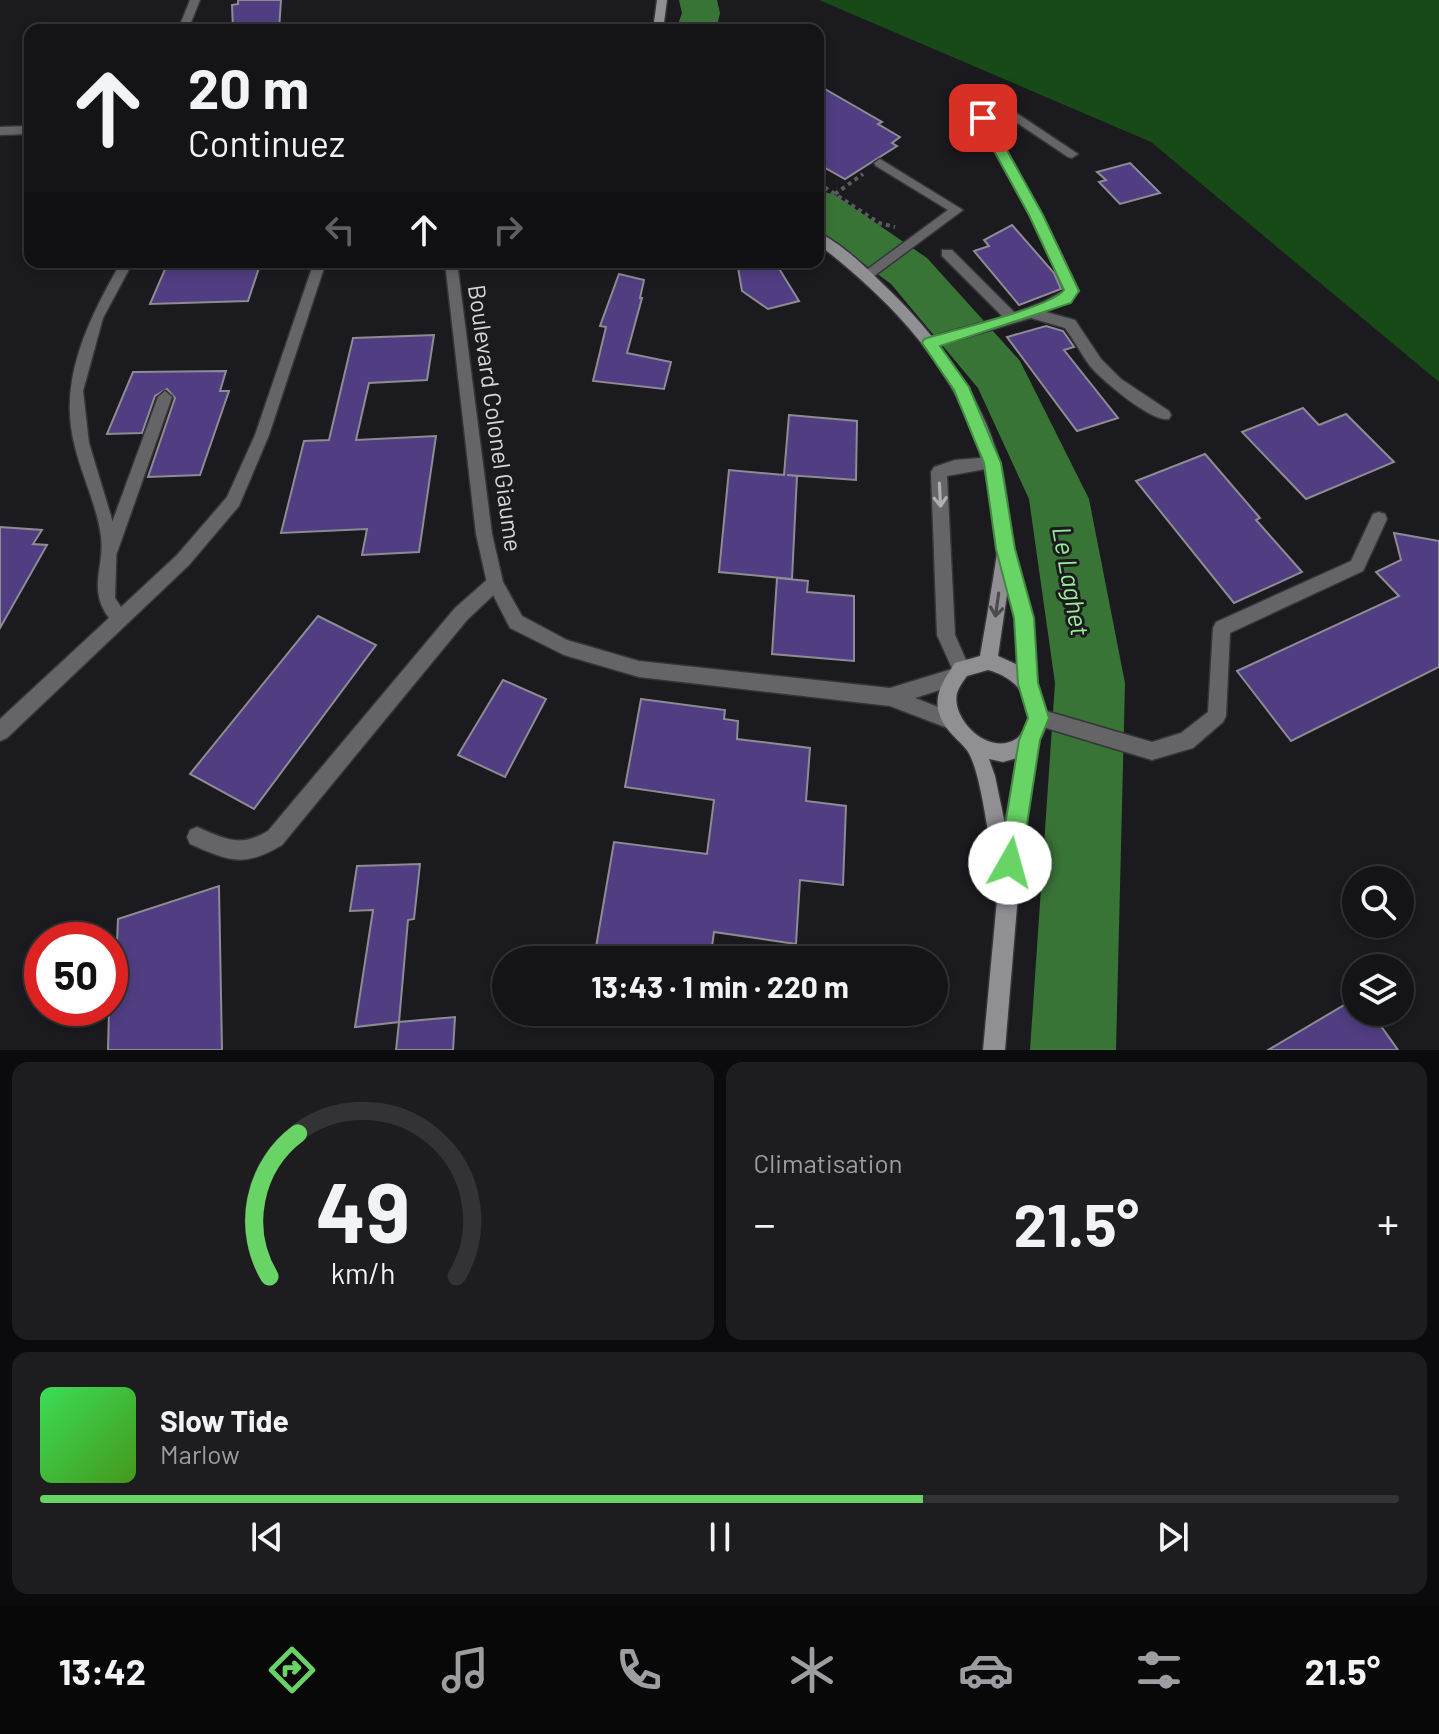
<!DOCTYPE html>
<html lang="fr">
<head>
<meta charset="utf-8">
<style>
  :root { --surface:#141417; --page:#1d1d20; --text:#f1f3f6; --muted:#9d9ea1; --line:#333336; --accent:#68d465 }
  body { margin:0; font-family:Barlow,sans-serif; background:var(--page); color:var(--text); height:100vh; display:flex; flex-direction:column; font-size:30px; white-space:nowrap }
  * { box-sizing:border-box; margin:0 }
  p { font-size:26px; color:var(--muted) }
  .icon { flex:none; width:44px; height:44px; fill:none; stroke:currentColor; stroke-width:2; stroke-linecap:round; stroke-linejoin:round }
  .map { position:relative; height:1050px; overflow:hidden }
  .drawer { display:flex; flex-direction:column; gap:12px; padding:12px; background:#0b0b0d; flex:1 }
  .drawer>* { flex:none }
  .hud { position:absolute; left:24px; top:24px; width:800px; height:244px; border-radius:16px; box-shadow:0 4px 12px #0003,0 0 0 2px var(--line); background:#141417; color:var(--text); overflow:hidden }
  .fabs { position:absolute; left:1342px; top:866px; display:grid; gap:16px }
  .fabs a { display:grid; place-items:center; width:72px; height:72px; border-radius:50%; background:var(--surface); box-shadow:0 4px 12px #0003,0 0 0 2px var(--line); font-size:40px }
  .speed { position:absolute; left:24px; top:922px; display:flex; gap:16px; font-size:40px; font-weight:700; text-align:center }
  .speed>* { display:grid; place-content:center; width:104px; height:104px; border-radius:50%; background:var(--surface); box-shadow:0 4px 12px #0003,0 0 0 2px var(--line); line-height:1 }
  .speed .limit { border:12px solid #d22; background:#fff; color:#111 }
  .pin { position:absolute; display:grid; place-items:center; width:68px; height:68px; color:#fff; margin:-34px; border-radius:16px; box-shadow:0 4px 12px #0006 }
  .me { position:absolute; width:88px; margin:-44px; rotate:7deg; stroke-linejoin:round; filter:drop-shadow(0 0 6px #0008) }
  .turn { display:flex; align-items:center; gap:28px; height:168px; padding:0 32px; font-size:36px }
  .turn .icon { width:104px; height:104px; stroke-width:2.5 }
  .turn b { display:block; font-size:56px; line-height:68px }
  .lanes { display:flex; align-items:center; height:76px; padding:0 32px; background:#0003; justify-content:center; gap:40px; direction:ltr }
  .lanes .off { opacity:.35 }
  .big { font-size:60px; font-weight:700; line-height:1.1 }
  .drawer .card { flex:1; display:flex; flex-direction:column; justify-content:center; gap:12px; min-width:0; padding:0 28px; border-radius:16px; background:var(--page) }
  .drawer .dial { align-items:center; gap:0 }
  .dial svg { height:208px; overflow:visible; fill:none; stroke:var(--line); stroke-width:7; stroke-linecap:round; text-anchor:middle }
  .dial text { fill:var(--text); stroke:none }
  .song { display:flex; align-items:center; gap:24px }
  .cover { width:96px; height:96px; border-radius:12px; background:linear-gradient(135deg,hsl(130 70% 55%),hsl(100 70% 35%)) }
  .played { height:8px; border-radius:4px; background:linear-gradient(90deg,var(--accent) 65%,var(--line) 65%) }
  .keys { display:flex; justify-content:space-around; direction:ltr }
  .heat { display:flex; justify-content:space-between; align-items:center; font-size:44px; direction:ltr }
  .drawer .tiles { flex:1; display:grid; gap:12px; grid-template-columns:1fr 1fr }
  .card:last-child { grid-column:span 2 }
  .trip { position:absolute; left:492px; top:946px; width:456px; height:80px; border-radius:40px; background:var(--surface); box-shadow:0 4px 12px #0003,0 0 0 2px var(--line); font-weight:700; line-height:80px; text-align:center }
  .tabs { display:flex; height:128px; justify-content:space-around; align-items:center; background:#080809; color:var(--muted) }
  .tabs .icon { width:56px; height:56px }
  .tabs .current { color:var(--accent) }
  .tabs b { font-size:36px; color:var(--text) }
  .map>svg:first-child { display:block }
</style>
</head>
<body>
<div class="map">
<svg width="1439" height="1050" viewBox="0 0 1439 1050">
  <rect width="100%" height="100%" fill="#1b1a1f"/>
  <!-- green -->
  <polygon fill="#174a16" points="819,0 1439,0 1439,382 1151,142"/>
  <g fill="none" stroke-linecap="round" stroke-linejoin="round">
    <!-- river -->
    <g fill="#397437" fill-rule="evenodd">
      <polygon points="679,0 717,0 720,13 716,30 676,30 682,13"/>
      <polygon points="818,190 835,195 927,258 1020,361 1089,499 1125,683 1116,1050 1030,1050 1055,683 1029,499 978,388 891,284 818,230"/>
    </g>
  </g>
  <!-- building -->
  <g fill="#513d82" stroke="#8d8c92" stroke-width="2">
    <polygon points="238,0 281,0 279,30 233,30 232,5 238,4"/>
    <polygon points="818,85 882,122 878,124 900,137 892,143 897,146 845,179 818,164"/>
    <polygon points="1130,163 1160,193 1120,204 1099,182 1106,180 1097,172"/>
    <polygon points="1012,225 1054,273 1061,289 1019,305 974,251 989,246 984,240"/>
    <polygon points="737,262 775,262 799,301 768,309 742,291"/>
    <polygon points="260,265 248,301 150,304 166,267"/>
    <polygon points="619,274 644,280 640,298 642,298 627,353 671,362 664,389 593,381 606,327 600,326"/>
    <polygon points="1046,326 1063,331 1074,347 1064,350 1118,418 1077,431 1007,337"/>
    <polygon points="434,335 427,380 369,383 356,440 436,436 419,552 362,555 367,529 281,533 304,441 329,440 353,338"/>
    <polygon points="226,371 220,391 229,391 200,475 148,477 175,398 167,389 155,396 142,433 107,434 133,372"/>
    <polygon points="1303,408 1319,425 1346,414 1394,462 1306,499 1242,432"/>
    <polygon points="789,415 857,421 856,480 787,475 797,476 792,579 719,572 729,470 784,475"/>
    <polygon points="1205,454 1260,518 1256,520 1302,572 1234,603 1136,481"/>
    <polygon points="0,527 42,530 33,544 47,545 0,628"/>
    <polygon points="1394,533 1439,541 1439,667 1291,741 1237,671 1399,596 1376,572 1401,560"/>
    <polygon points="777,578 808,581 807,592 854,596 854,661 772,654"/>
    <polygon points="318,616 376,645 254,809 190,774"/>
    <polygon points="503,680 546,699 505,777 458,755"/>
    <polygon points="641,699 725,710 724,719 738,721 737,739 810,748 806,801 846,806 843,885 800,880 796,944 714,932 711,954 695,951 693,960 631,955 596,947 614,842 707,854 714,800 625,787"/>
    <polygon points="420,864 414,919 408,920 399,1022 355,1027 373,910 350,911 357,866"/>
    <polygon points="219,886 222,1050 108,1050 110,967 116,965 118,919"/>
    <polygon points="1356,998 1356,1012 1371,1012 1398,1050 1268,1050"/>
    <polygon points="455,1017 453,1050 396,1050 399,1022"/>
  </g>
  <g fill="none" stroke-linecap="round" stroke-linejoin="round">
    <!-- service casing -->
    <g stroke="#353439" stroke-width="3">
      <g id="service">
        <path d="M994,104L1009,108L1078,154L1072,158L1068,157L1001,112L989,111V118L1042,215L1079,291L1068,302L1046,312L1075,320L1101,359L1121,379L1169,411L1171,415L1169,419C1152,423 1102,380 1090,366C1081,354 1074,340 1065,328L1031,318L929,348L924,347L922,343L924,339L1003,317L942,256V250H952L1015,313L1043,302L1065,290L1030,215L977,118L980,107Z"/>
        <polygon points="30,126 30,134 0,135 0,127"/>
        <polygon points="880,159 963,210 866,282 861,280 861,274 948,210 876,166 874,163"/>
        <polygon points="165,391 172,397 118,550 116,555 110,557 104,555 102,550 158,397"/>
        <polygon points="992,457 997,459 1000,463 997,467 947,476 955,635 970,669 967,675 961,677 955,675 937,635 931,472 934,467 955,460"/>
        <polygon points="1379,512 1385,514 1387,519 1363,571 1230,633 1226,716 1223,722 1193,748 1152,760 1033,724 1030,718 1033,712 1039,709 1152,742 1181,733 1208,712 1213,628 1216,622 1351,561 1373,514"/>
        <path d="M495,575L501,578L503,583L501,588L467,620L282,845C244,868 229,861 190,844L187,837L190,830L197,827C226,839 239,848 268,831L455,608L489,578Z"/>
      </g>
    </g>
    <!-- minor casing -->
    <g stroke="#353439" stroke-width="3">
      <g id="minor">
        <polygon points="190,0 200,0 188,30 178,30"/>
        <path d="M121,262H133L103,318L83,391L89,443L117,536L115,598L121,607L177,555L227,497L255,435L314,262H326L269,435L239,506L189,565L7,738L0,741V719L109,618C87,588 105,568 101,536C97,506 82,476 75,447C57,380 89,319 121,262Z"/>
        <polygon points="445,262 457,262 492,534 503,582 522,616 567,640 639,661 890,688 952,669 958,672 961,678 958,684 915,698 956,714 959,720 956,726 950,729 890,706 639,677 564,655 510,628 487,583 476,534"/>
      </g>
    </g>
    <!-- secondary casing -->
    <g stroke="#353439" stroke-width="3">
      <g id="secondary">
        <polygon points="657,0 667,0 663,30 653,30"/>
        <path d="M818,233C839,241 868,269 885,286C936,335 981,393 1000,463C1008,490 1008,519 1013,547C1018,570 1026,590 1031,612C1035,633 1035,653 1036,673C1038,700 1058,714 1038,742L1023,835L1005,1050H983L999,878L994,870C989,844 981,767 966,749C955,736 942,728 938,709C935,691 946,677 955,663L980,656C986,622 992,587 997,553C999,541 994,524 992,511C979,394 908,314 818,244ZM1008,588L1016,625L1018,665L998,656ZM988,670C1014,677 1032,696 1028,724C1025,729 1020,736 1016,739C989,756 951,720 957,693C959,687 963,681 967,676ZM1017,758L1005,824L995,776L989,759L1003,762Z"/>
      </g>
    </g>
    <!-- path -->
    <g stroke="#5c5b5f" stroke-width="4" stroke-dasharray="4 4" stroke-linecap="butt">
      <polyline points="818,183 879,223 895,227"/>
      <polyline points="835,194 863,174"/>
    </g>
    <!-- service -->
    <use href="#service" fill="#656567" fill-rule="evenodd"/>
    <!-- minor -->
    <use href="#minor" fill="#656567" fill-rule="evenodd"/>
    <!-- secondary -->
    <use href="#secondary" fill="#908f94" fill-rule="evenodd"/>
  </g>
  <!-- one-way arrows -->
  <defs><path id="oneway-shaft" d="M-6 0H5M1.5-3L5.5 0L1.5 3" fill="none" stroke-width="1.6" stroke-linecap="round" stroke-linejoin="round" transform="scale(2)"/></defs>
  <use stroke="#afaeb1" href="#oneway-shaft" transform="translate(940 495) rotate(87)"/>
  <use stroke="#4a494e" href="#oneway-shaft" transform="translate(997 605) rotate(98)"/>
  <!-- route -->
  <path fill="#68d465" stroke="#448a42" stroke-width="2" d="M978,115L989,118L1043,215L1079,291L1071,303L940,346L969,387L1001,463L1015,549L1034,618L1038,683L1049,718L1040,740L1021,863L1018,871L1010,875L1002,871L999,863L1019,740L1028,718L1018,684L1014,618L996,549L984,463L954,390L922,343L924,339C949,331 1052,307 1064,290L1029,215L976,118Z"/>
  <g text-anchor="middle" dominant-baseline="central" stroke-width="6" stroke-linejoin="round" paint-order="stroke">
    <!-- street labels -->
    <g font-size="24" fill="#d7d6d9" stroke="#1b1a1f">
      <text transform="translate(496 418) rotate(82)">Boulevard Colonel Giaume</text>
    </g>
    <!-- water labels -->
    <g font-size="26" font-style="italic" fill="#9aec96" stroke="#1b1a1f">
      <text transform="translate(1072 581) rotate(80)">Le Laghet</text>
    </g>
  </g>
</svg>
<div class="fabs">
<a><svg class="icon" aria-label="search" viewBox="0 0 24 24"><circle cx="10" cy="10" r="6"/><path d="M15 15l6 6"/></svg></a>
<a><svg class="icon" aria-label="layers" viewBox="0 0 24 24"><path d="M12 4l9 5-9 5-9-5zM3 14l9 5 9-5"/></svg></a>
</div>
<div class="speed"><div class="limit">50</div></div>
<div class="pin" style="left:983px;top:118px;background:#d93025"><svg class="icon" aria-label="arrive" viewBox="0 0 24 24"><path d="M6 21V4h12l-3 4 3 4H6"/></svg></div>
<svg class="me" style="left:1010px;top:863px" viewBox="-20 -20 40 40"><circle r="19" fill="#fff"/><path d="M0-13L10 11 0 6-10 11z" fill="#68d465"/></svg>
<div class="trip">13:43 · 1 min · 220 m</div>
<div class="hud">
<div class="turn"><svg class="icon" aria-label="ahead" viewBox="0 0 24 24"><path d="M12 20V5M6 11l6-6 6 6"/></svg><div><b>20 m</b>Continuez</div></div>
<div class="lanes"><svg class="icon off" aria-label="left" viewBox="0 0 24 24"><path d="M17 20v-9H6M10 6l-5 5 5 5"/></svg><svg class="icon" aria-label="ahead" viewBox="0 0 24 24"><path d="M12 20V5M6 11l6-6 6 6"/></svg><svg class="icon off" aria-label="right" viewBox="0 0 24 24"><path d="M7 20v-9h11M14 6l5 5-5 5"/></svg></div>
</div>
</div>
<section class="drawer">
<div class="tiles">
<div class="card dial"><svg viewBox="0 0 100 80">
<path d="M14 69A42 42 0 1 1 86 69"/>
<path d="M14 69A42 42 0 0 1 25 14" stroke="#68d465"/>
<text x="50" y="56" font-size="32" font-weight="700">49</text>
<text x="50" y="72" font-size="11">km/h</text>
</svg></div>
<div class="card"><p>Climatisation</p>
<div class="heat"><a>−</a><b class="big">21.5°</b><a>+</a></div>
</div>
<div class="card">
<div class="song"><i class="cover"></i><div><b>Slow Tide</b><p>Marlow</p></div></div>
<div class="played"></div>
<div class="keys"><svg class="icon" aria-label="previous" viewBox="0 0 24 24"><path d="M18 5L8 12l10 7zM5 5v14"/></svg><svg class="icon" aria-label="pause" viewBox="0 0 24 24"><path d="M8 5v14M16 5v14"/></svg><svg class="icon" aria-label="next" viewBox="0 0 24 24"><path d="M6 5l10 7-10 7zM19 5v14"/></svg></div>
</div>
</div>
</section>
<nav class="tabs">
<b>13:42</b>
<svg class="icon current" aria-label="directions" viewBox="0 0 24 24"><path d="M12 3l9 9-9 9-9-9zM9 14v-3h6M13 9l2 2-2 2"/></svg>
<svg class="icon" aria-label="music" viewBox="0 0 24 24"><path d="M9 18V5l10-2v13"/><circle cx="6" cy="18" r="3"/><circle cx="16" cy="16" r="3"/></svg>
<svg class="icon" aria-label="phone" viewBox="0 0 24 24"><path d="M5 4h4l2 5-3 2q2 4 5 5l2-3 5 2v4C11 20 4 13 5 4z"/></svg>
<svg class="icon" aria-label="climate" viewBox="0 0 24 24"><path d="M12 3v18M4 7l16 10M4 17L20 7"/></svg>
<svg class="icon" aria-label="car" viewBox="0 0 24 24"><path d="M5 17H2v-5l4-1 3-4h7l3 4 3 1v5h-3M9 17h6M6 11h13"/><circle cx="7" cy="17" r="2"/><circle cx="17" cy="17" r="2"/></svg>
<svg class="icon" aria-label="filters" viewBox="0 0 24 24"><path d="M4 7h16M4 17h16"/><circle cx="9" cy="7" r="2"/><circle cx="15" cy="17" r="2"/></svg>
<b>21.5°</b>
</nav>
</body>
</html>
